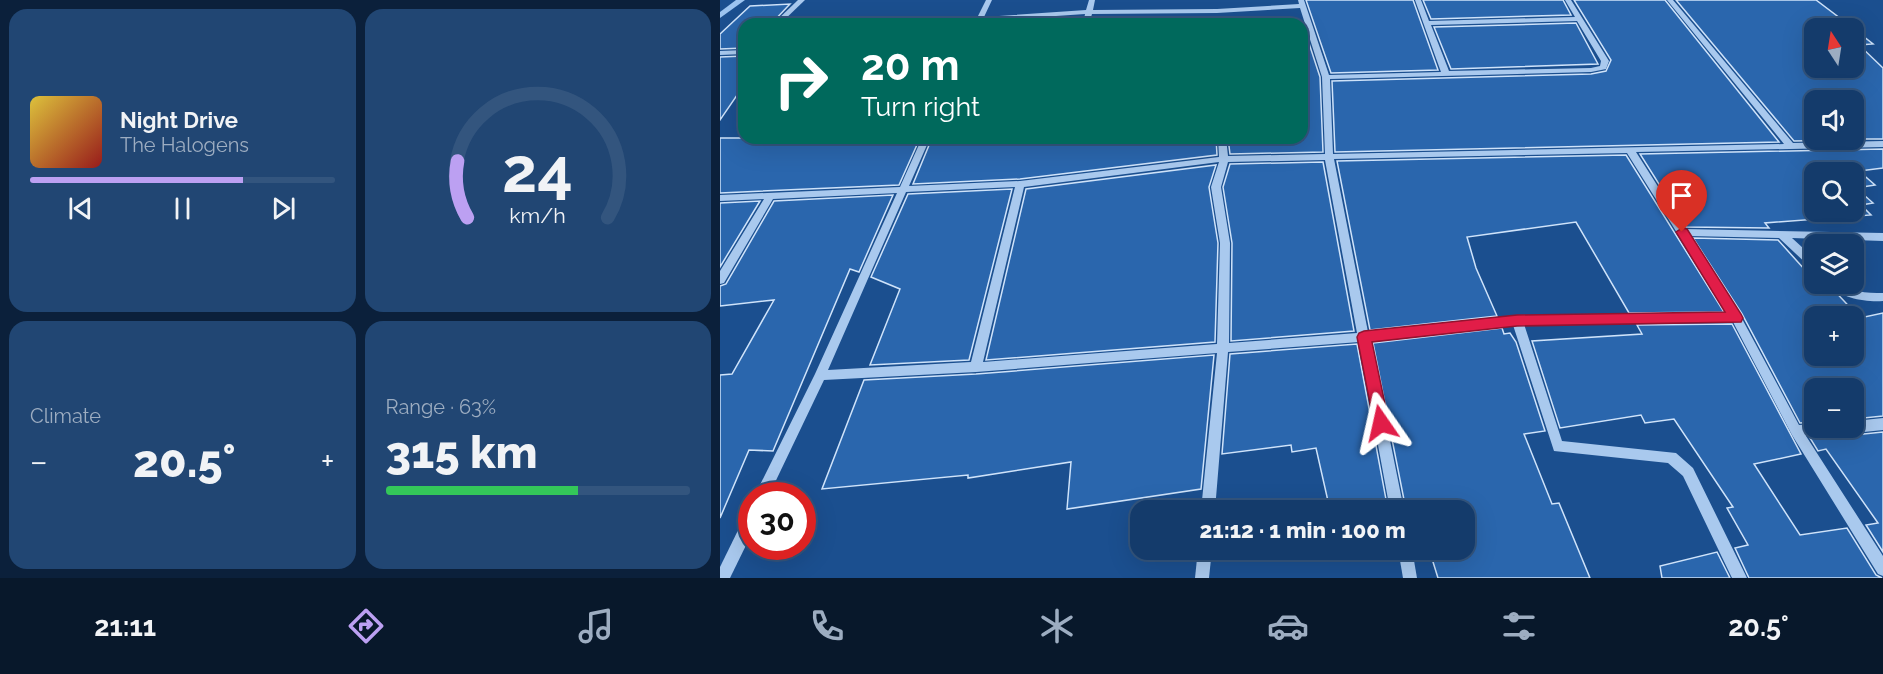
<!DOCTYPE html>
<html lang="en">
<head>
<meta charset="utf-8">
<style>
  :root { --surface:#143b6b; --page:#214673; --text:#f1f3f6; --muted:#9dadc1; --line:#33557e; --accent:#bca0f2 }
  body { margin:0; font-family:Raleway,sans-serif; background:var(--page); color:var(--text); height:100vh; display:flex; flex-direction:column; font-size:22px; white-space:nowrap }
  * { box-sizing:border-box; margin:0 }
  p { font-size:20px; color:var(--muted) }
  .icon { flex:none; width:33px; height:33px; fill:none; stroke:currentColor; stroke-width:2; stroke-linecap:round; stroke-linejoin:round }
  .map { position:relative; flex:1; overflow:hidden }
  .sheet { display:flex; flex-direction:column; gap:9px; padding:9px; background:#0b203b; width:720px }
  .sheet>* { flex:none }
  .guide { position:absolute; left:18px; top:18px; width:570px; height:126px; border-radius:18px; box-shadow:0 6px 24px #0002,0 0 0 2px var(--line); background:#00695c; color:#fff; overflow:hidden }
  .needle { width:39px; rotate:348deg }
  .controls { position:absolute; left:1084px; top:18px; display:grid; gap:12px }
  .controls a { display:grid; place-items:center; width:60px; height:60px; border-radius:12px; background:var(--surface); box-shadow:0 6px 24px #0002,0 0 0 2px var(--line); font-size:30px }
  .speed { position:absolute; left:18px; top:482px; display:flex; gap:12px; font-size:30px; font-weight:700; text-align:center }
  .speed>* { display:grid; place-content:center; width:78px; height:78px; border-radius:50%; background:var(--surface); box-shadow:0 6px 24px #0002,0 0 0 2px var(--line); line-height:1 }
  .speed .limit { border:9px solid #d22; background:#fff; color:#111 }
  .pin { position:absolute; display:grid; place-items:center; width:51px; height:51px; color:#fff; margin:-62px -26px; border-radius:50% 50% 50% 0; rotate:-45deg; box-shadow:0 0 6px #0007 }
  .pin .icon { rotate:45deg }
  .me { position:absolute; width:66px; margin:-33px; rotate:349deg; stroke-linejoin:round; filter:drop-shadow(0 0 4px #0008) }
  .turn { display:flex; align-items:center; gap:21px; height:126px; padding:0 24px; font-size:27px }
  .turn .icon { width:78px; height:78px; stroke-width:2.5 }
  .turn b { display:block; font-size:42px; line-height:51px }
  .big { font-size:45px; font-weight:800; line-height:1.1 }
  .sheet .tile { flex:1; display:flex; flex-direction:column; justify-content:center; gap:9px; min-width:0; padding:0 21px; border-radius:18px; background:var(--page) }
  .sheet .dial { align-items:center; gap:0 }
  .dial svg { height:156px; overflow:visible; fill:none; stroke:var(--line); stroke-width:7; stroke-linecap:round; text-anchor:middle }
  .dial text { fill:var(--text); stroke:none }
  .song { display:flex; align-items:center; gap:18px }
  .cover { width:72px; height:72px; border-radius:9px; background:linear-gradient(135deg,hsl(50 70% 55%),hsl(0 70% 35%)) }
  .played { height:6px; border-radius:3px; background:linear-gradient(90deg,var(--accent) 70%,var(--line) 70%) }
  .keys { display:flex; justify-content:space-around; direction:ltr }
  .heat { display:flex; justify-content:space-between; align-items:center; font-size:33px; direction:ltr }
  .charge { height:9px; border-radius:4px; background:linear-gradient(90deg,#34c759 63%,var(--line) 0) }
  .sheet .tiles { flex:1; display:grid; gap:9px; grid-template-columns:repeat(2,1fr) }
  .trip { position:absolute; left:410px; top:500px; width:345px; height:60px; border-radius:18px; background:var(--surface); box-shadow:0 6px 24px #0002,0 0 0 2px var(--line); font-weight:800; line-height:60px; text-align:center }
  .tabs { display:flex; height:96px; justify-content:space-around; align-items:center; background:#08182b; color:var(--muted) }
  .tabs .icon { width:42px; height:42px }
  .tabs .selected { color:var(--accent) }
  .tabs b { font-size:27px; color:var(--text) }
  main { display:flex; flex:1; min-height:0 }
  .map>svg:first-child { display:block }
</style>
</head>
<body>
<main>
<section class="sheet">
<div class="tiles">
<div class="tile">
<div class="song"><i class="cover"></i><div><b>Night Drive</b><p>The Halogens</p></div></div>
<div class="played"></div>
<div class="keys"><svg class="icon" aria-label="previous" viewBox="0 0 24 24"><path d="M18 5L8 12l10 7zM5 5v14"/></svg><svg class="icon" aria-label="pause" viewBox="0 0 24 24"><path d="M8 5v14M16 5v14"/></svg><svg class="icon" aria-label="next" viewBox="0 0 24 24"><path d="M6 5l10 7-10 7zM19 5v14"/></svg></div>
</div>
<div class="tile dial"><svg viewBox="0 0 100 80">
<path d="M14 69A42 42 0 1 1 86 69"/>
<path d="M14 69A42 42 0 0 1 9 40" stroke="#bca0f2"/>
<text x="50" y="56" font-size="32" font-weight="700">24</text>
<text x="50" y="72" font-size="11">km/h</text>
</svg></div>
<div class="tile"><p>Climate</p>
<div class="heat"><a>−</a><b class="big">20.5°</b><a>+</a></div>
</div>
<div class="tile"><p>Range · 63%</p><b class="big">315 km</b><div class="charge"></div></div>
</div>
</section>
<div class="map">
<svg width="1163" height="578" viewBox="0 0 1163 578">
  <rect width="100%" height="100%" fill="#1b4f8f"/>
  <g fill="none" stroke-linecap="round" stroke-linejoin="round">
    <!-- stream -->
    <polygon fill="#9cc4f0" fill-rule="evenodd" points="16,0 25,0 0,18 0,12"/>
  </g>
  <!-- building -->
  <g fill="#2a66ad" stroke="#cfe3fa" stroke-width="1.5" fill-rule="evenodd">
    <polygon points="586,0 693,0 718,70 611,73"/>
    <polygon points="703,0 843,0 851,15 711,19"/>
    <polygon points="854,0 945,0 1059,142 615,152 612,81 871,74 886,71 891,60"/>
    <polygon points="956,0 1096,0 1133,28 1095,28 1095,68 1134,68 1134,29 1153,44 1139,45 1163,68 1163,139 1134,139 1134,100 1095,100 1095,140 1129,140 1074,141"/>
    <polygon points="70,4 51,24 24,24 24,48 0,49 0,34 30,6"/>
    <polygon points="582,22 600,77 603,152 510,154 508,138 582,138"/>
    <polygon points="856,23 878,64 731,69 714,27"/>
    <polygon points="24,56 24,85 0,120 0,57"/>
    <polygon points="0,138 200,138 179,185 0,193"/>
    <polygon points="212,138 496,138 497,155 300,179 193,184"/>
    <path d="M1163,149V168L1139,171L1155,185L1136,188L1153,203L1141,205L1151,215L1045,223L1049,228L966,227L920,154ZM1095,172H1134V212H1095Z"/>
    <polygon points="906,155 1004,312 909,313 856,222 747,237 756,268 777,316 650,330 617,161"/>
    <polygon points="603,162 634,331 511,341 512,243 503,187 510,164"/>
    <polygon points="496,165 489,187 498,243 495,342 266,360 306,189"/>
    <polygon points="292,189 249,360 150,365 180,289 151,277 188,194"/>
    <polygon points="173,195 139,272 130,269 53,451 29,450 0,518 0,375 12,374 54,300 0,306 0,286 6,284 54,201"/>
    <polygon points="40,201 0,267 0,203"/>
    <path d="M973,238L1058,240L1095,281V284H1108L1140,318L1163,313V416L1134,419V388H1095V422L1080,423L1022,314ZM1095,316H1134V356H1095Z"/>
    <polygon points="1012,324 1081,454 1034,464 1080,535 1127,528 1156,575 1162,578 1029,578 1015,548 1028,545 1007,508 1013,507 954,419 925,423 921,415 840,428 812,341 922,334 917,325"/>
    <polygon points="782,328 784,334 790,333 796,342 825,431 804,434 832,504 839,503 870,578 718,578 709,549 744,549 744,510 686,510 653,343"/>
    <polygon points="637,344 668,510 610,510 596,448 572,452 571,445 502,454 510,354"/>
    <polygon points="494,355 481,489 347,509 351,462 248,478 248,475 102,489 144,380 256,374"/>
    <polygon points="1130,432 1134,435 1163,432 1163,552 1146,525 1158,523 1106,449 1098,451 1090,438 1123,436"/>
    <polygon points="997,552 1010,578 942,578 940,566"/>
  </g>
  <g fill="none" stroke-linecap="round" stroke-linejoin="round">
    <!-- minor -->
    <g fill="#a9c9ee" fill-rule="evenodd">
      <polygon points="78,0 85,0 60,24 53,24"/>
      <path d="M266,0H272L264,17L366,10L369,0H375L373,10L497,9L579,4L578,0H584L609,75L721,72L695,0H701L709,21L855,17L845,0H851L889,61L886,69L871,72L610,79L613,154L1064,144L947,0H953L1073,143L1163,141V147L916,152L965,229L1163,233V241L1072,238L1095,259V269L1091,268L1059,238L969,236L1020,315L1079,425L1095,424V428H1134V421L1163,418V430L1134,433L1129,429L1127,432L1123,434L1086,436L1163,556V576L1158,574L1072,435L1013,322L804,324L842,441L956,453L973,468L1027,578H1012L963,476L948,463L834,451L793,325L650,341L684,510H670L639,342L508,352L495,510H481L497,353L256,372L104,380L49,495H35L95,374L177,193L53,199L4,283L0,284V271L44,199L0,201V195L180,187L202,138H210L189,186L300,181L499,157L498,138H506L508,156L605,154L602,77L580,8L497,13L372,14L369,24H363L365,14L262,21L260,24H254ZM857,21L881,61L880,66L871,68L729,71L711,25ZM907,153L1008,314L797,316L648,332L614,159ZM605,160L637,333L509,343L510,243L501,187L508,162ZM499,162L491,187L500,243L497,344L263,362L304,187ZM295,187L251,362L108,370L186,192Z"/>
      <polygon points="24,50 24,54 0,55 0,51"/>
      <path d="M1110,284C1121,283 1127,288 1138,291C1146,293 1155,293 1163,293V301C1145,302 1121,299 1110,284Z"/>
      <polygon points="32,510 32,533 10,578 0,578 0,567 27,512"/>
      <polygon points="478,549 492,549 489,578 475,578"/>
      <polygon points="678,549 692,549 697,578 683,578"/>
    </g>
  </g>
  <!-- route -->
  <polygon fill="#e11d48" stroke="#92132f" stroke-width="1.5" points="962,228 967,229 1021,314 1023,318 1021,322 797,326 652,342 669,423 666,429 661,431 655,429 637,337 639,333 644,331 797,315 1005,312 956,232"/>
</svg>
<div class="controls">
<a><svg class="needle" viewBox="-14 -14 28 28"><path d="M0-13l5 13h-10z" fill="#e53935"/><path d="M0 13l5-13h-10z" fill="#9dadc1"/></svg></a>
<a><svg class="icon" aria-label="sound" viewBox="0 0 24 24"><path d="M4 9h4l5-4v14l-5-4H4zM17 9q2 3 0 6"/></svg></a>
<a><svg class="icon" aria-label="search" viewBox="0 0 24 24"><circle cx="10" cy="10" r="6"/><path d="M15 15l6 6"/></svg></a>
<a><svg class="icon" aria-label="layers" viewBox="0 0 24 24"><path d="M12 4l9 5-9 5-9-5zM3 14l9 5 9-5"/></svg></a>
<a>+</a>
<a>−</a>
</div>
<div class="speed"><div class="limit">30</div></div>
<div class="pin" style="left:962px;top:232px;background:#d93025"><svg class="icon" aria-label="arrive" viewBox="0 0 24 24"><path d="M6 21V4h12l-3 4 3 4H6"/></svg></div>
<svg class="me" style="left:661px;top:423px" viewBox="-20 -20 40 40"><path d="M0-17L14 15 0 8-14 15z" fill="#e11d48" stroke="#fff" stroke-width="4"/></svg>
<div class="trip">21:12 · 1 min · 100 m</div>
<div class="guide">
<div class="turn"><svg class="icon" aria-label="right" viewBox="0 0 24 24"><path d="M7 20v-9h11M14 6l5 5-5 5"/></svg><div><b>20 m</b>Turn right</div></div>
</div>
</div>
</main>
<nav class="tabs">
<b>21:11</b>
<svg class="icon selected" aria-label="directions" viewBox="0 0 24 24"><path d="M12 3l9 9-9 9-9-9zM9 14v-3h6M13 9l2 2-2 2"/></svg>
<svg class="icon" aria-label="music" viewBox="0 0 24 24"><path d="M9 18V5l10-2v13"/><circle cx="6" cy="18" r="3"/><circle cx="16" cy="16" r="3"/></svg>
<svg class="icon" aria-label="phone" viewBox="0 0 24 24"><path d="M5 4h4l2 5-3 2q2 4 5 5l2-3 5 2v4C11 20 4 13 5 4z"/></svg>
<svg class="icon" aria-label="climate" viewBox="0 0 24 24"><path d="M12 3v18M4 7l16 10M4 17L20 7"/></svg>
<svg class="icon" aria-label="car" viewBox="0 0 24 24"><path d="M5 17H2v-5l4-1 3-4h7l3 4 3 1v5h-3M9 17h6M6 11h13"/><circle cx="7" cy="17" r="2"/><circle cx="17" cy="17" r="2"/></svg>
<svg class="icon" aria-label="filters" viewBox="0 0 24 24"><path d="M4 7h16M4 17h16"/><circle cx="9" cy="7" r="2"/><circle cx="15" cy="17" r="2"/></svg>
<b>20.5°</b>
</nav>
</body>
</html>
